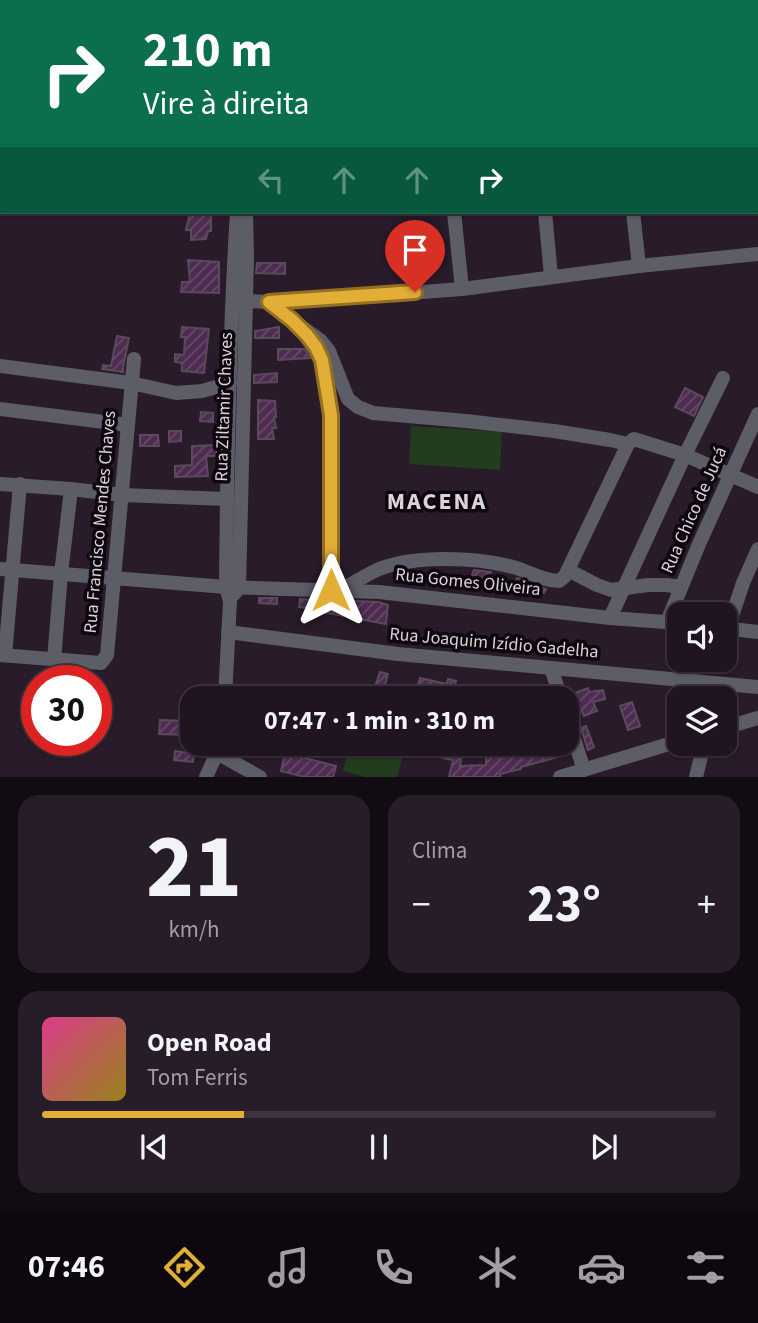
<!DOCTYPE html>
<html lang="pt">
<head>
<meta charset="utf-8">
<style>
  :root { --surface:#1f1420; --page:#271d29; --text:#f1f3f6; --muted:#a19ea5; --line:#3c333e; --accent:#e3ae35 }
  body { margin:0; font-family:"Source Sans 3",sans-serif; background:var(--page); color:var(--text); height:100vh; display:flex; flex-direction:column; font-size:26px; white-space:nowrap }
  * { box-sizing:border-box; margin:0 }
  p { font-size:23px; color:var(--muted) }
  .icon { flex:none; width:38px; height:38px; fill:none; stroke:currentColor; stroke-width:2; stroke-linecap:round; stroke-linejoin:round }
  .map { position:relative; height:777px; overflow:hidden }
  .side { display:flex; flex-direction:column; gap:18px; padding:18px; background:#110b12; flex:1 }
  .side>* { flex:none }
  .top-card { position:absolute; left:0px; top:0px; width:760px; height:214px; box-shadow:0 2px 5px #0004,0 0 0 2px var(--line); background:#0b6e4f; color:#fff; overflow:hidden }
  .controls { position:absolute; left:667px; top:602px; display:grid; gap:14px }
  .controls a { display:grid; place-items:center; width:70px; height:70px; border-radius:14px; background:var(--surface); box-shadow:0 2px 5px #0004,0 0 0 2px var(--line); font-size:35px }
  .speed { position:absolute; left:21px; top:665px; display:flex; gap:14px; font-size:35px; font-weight:700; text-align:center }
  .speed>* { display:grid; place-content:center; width:91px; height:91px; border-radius:50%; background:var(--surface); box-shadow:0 2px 5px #0004,0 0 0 2px var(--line); line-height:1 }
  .speed .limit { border:10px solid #d22; background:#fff; color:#111 }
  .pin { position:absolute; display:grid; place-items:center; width:60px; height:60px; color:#fff; margin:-72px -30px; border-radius:50% 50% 50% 0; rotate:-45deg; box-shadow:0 0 7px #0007 }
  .pin .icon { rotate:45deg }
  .me { position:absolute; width:77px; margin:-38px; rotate:0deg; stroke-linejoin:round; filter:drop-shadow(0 0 5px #0008) }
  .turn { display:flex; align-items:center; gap:24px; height:147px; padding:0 28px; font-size:32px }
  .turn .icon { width:91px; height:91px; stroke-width:2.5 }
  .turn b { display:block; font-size:49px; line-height:60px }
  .lanes { display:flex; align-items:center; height:66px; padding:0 28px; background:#0003; justify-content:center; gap:35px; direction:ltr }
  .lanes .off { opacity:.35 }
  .big { font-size:52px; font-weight:700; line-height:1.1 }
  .side .card { flex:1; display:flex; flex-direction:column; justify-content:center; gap:10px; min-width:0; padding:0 24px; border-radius:21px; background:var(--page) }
  .side .dial { align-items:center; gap:0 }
  .dial b { font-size:91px; line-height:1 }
  .song { display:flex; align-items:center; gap:21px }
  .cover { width:84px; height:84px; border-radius:10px; background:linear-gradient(135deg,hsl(330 70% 55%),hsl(50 70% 35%)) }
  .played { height:7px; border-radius:4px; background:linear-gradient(90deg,var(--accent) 30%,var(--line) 30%) }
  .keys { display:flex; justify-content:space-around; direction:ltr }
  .heat { display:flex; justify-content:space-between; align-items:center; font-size:38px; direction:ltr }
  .side .tiles { flex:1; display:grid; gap:18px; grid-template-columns:1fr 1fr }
  .card:last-child { grid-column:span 2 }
  .trip { position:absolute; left:180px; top:686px; width:399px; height:70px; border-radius:21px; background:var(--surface); box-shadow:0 2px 5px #0004,0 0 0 2px var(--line); font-weight:700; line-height:70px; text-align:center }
  .dock { display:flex; height:112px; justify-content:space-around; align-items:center; background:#0c080d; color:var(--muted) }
  .dock .icon { width:49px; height:49px }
  .dock .current { color:var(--accent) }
  .dock b { font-size:32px; color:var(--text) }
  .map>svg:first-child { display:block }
</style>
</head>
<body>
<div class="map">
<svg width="758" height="777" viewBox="0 0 758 777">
  <defs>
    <pattern id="building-hatch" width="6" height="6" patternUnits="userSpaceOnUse" patternTransform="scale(1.75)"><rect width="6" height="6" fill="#4e2c51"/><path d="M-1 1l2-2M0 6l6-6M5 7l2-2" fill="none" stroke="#674a6a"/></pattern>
  </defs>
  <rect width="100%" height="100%" fill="#291b2a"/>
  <!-- pitch -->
  <g fill="#223d1e">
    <polygon points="411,426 502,432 500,470 409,464"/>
    <polygon points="350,744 402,758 397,777 365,777 343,771"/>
  </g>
  <!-- building -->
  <g fill="url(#building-hatch)" stroke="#5a4a5b" stroke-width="2">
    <polygon points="190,212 211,212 211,231 208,231 206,239 191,240 191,230 186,230"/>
    <polygon points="188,260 219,262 219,293 181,292 182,282 190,282"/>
    <polygon points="257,263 285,263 285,274 256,273"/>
    <polygon points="182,327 209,329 204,373 182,371 182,363 175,362 175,354 184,355 185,337 181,337"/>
    <polygon points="279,327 279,338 255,338 255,331"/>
    <polygon points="117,336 129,338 123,367 123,372 102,369 103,365 111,366"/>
    <polygon points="278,349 305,349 310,358 278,360"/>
    <polygon points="277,373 277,382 254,383 254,375"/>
    <polygon points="685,388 703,397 694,416 675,407"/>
    <polygon points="258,400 275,401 276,417 274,417 276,428 272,428 274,439 258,439"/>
    <polygon points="201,412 213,413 213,422 200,421"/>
    <polygon points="169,431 181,431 181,441 169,442"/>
    <polygon points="140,435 158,435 159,446 140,446"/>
    <polygon points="216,445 217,456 206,456 208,476 175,477 175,466 192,465 192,446"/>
    <polygon points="474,570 491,572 487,581 472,575"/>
    <polygon points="517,578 546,589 544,593 516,582"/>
    <polygon points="259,598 277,598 277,604 259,603"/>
    <polygon points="300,599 378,602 388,605 386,624 322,612 322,609 299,607"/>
    <polygon points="380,672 388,674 381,698 372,695"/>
    <polygon points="420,678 447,684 448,679 456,681 452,698 444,698 444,695 417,688"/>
    <polygon points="588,688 589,692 603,690 605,699 593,702 597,711 584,716 581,709 574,711 571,709 569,703 570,695"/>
    <polygon points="632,702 640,726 628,730 620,706"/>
    <polygon points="160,720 189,721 189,735 159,734"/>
    <polygon points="586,726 594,747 588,750 581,728"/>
    <polygon points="445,744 464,744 460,766 486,765 486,757 499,756 499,759 521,753 532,748 530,744 565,744 569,754 521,767 521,769 500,774 500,777 449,777 453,760 442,758"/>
    <polygon points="175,751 194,754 193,762 174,760"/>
    <polygon points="285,753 336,766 333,777 305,777 281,771"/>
  </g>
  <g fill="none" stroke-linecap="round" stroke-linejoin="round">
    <!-- minor -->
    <g stroke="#5d5d67" stroke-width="14">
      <polyline points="432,0 432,2"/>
      <polyline points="524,0 524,2"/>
      <polyline points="610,0 610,2"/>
      <polyline points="241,2 241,0"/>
      <polyline points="307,2 315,0"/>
      <polyline points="454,212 462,289"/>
      <polyline points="545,212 551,276"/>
      <polyline points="633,212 639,266"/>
      <polyline points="246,301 269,302 316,300 462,289 639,266 758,254"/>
      <polyline points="292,320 320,340 329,351 348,399 358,407 373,413 466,421 554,431 610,440 628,444"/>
      <polyline points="313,343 322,360 331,415 331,591"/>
      <polyline points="0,366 131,383 176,393 202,391 230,383"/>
      <polyline points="0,409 128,425"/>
      <polyline points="0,484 71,489 122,495 226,499"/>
      <polyline points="0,569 226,587 379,592 610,618 679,623"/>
      <polyline points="568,570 597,585 611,590 648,585 666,585 681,587"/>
      <path d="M341,590C353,583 366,575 379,569C416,555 475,557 513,567C528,571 543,581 559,581L565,576L628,444L634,439L685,455L758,487"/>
      <polyline points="234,594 239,588 247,259 246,212"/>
      <polyline points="610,618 685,455 723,378"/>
      <polyline points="667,622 699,544 758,414"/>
      <polyline points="724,628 758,632"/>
      <polyline points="728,628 743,583 758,549"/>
      <polyline points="228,632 398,654 758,687"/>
      <polyline points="0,655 101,663 107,655 134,359"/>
      <polyline points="5,655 20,484"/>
      <polyline points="54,660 61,574 71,489"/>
      <polyline points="551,668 561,698"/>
      <path d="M225,698L230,601L226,587C227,462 229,337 237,212"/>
      <polyline points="567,717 584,770"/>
      <polyline points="724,728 758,718"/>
      <polyline points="217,753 260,777"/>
      <polyline points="206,777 217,753 219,745"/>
      <polyline points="560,777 679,741"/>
      <polyline points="696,777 704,744"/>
    </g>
  </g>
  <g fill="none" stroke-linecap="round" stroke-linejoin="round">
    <!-- route casing -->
    <g stroke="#947122" stroke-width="18">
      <polyline id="route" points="331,590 331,415 322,360 316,347 307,335 292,320 269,302 415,292"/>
    </g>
    <!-- route -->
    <use href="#route" stroke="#e3ae35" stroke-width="12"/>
  </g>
  <g text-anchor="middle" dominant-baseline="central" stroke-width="7" stroke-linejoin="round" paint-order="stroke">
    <!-- street labels -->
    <g font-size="18" fill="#dcd2dd" stroke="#0e080e">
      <text transform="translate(224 407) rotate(-88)">Rua Ziltamir Chaves</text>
      <text transform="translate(694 510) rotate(-66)">Rua Chico de Jucá</text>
      <text transform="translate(100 522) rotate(-85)">Rua Francisco Mendes Chaves</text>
      <text transform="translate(468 582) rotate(6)">Rua Gomes Oliveira</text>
      <text transform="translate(494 643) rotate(5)">Rua Joaquim Izídio Gadelha</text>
    </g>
    <!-- district labels -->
    <g font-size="24" font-weight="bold" letter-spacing="2" fill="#dcd2dd" stroke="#0e080e">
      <text x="437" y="501">MACENA</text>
    </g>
  </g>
</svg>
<div class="controls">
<a><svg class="icon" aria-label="sound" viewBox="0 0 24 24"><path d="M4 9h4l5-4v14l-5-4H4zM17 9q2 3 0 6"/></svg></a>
<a><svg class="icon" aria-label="layers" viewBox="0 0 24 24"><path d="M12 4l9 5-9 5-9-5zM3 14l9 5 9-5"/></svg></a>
</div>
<div class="speed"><div class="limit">30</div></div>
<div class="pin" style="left:415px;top:292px;background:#d93025"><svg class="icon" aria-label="arrive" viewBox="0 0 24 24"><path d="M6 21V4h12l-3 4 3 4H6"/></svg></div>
<svg class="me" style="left:331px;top:590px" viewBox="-20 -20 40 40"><path d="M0-17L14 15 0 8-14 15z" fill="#e3ae35" stroke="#fff" stroke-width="4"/></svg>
<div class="trip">07:47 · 1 min · 310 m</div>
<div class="top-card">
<div class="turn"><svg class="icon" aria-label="right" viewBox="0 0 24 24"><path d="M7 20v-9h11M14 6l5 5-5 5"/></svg><div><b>210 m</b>Vire à direita</div></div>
<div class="lanes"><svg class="icon off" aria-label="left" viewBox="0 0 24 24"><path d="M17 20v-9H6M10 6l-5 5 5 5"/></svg><svg class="icon off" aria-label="ahead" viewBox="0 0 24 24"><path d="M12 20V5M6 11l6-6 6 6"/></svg><svg class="icon off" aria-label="ahead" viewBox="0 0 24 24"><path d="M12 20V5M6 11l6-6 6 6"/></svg><svg class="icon" aria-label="right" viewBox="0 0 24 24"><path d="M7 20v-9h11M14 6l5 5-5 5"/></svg></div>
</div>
</div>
<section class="side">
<div class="tiles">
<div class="card dial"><b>21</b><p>km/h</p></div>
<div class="card"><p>Clima</p>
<div class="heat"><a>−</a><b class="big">23°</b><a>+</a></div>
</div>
<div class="card">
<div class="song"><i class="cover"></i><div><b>Open Road</b><p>Tom Ferris</p></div></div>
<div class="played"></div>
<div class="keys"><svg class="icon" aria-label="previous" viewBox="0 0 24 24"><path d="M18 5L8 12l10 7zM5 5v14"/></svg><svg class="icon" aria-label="pause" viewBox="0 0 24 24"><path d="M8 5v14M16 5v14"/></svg><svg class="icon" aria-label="next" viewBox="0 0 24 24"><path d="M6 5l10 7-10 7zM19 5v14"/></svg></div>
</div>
</div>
</section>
<nav class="dock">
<b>07:46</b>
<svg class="icon current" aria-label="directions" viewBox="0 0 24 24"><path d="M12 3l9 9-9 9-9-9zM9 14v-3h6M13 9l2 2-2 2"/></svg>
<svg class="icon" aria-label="music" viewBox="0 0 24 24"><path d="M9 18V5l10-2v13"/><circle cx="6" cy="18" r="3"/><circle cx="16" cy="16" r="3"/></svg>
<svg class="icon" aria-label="phone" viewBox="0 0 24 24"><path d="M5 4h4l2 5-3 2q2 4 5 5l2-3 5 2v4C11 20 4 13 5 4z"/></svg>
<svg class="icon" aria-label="climate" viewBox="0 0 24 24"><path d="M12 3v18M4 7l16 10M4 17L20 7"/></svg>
<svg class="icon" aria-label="car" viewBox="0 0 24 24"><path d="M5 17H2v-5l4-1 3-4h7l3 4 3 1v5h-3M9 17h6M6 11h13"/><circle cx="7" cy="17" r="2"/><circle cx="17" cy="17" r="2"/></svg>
<svg class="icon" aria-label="filters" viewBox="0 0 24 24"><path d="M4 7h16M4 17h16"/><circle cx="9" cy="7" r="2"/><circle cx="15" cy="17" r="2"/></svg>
</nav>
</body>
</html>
